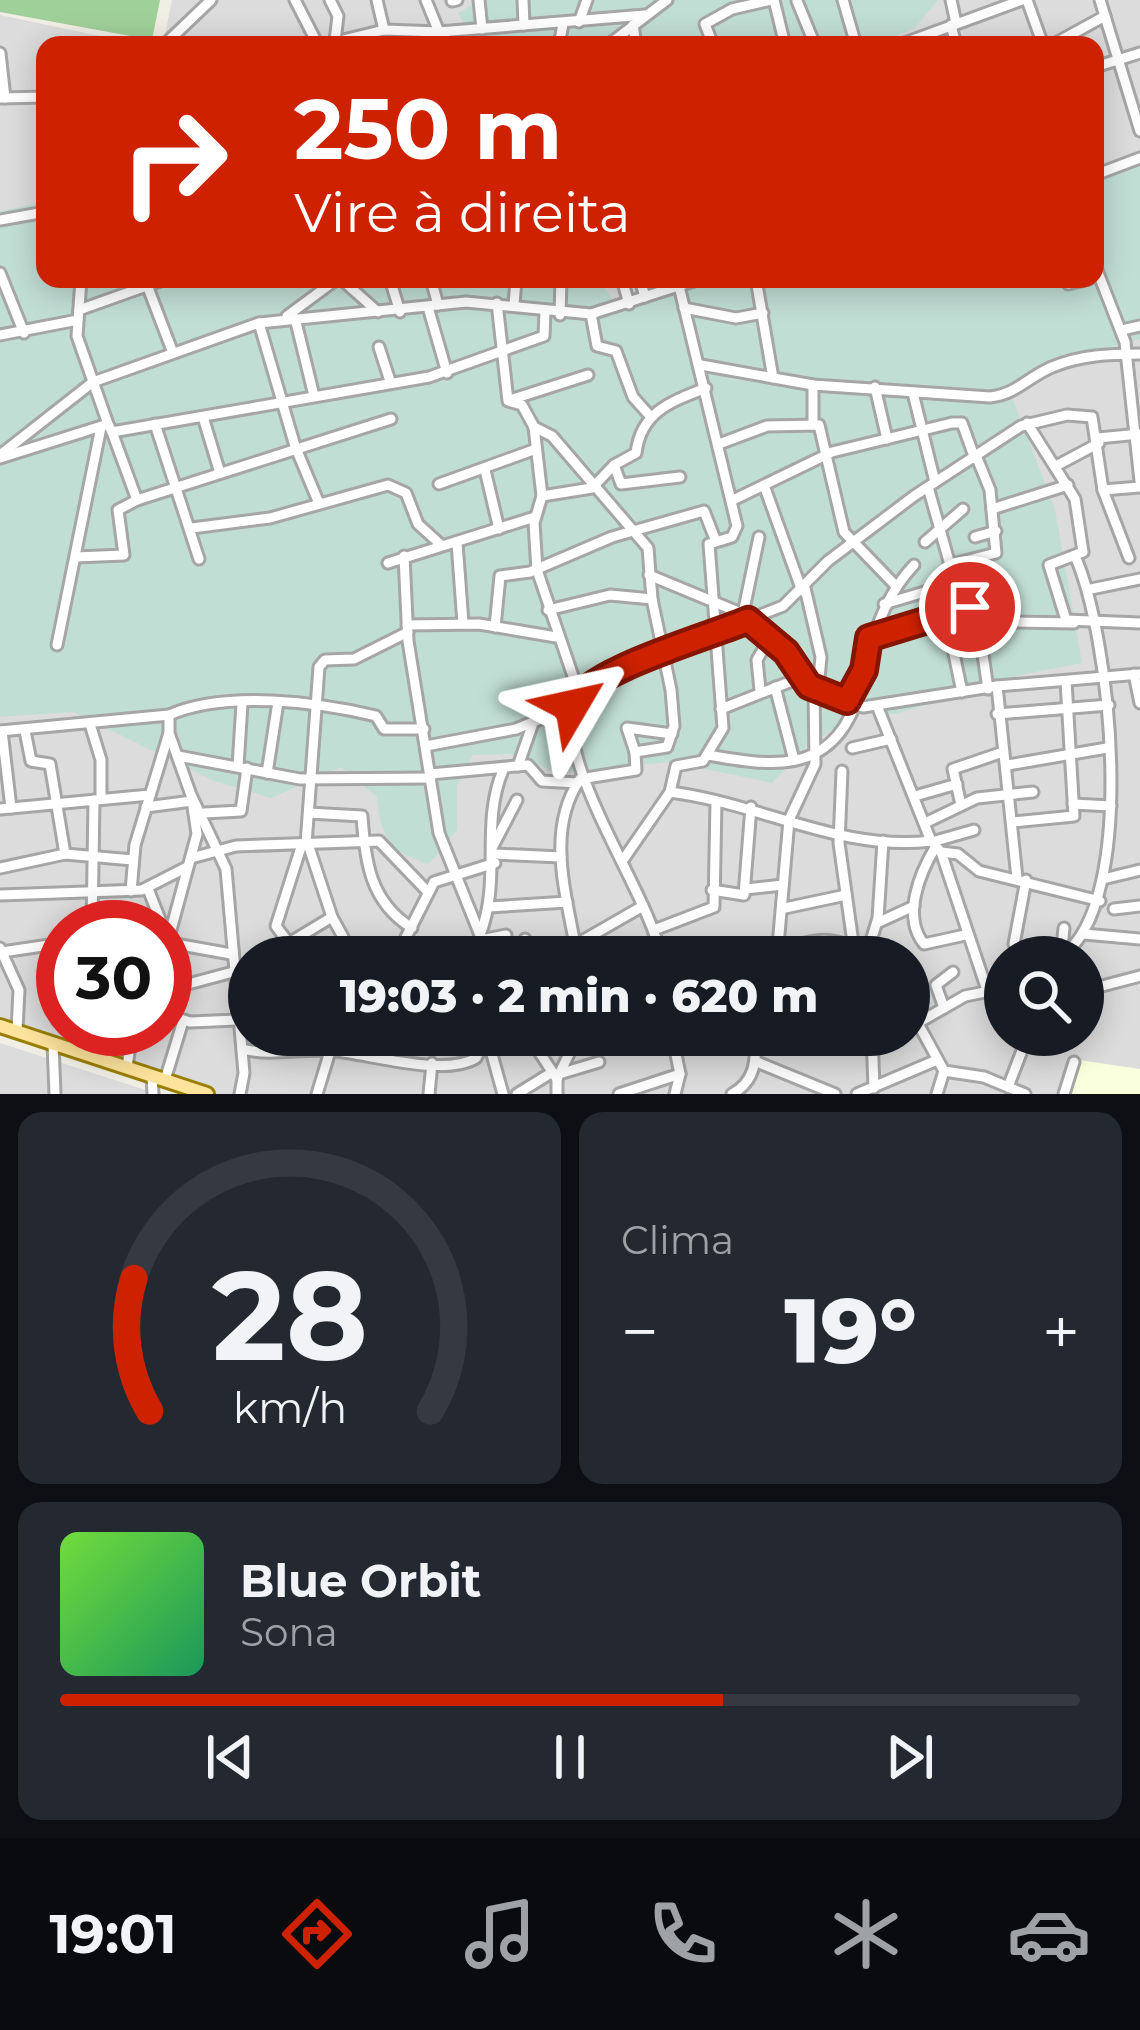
<!DOCTYPE html>
<html lang="pt">
<head>
<meta charset="utf-8">
<style>
  :root { --surface:#171b24; --page:#242831; --text:#f1f3f6; --muted:#9ea1a6; --line:#363941; --accent:#cd2100 }
  body { margin:0; font-family:Montserrat,sans-serif; background:var(--page); color:var(--text); height:100vh; display:flex; flex-direction:column; font-size:45px; white-space:nowrap }
  * { box-sizing:border-box; margin:0 }
  p { font-size:39px; color:var(--muted) }
  .icon { flex:none; width:66px; height:66px; fill:none; stroke:currentColor; stroke-width:2; stroke-linecap:round; stroke-linejoin:round }
  .map { position:relative; height:1094px; overflow:hidden }
  .side { display:flex; flex-direction:column; gap:18px; padding:18px; background:#0d0f14; flex:1 }
  .side>* { flex:none }
  .hud { position:absolute; left:36px; top:36px; width:1068px; height:252px; border-radius:24px; box-shadow:0 6px 30px #0003; background:#cd2100; color:#fff; overflow:hidden }
  .tools { position:absolute; left:984px; top:936px; display:grid; gap:24px }
  .tools a { display:grid; place-items:center; width:120px; height:120px; border-radius:50%; background:var(--surface); box-shadow:0 6px 30px #0003; font-size:60px }
  .speed { position:absolute; left:36px; top:900px; display:flex; gap:24px; font-size:60px; font-weight:700; text-align:center }
  .speed>* { display:grid; place-content:center; width:156px; height:156px; border-radius:50%; background:var(--surface); box-shadow:0 6px 30px #0003; line-height:1 }
  .speed .limit { border:18px solid #d22; background:#fff; color:#111 }
  .pin { position:absolute; display:grid; place-items:center; width:102px; height:102px; color:#fff; margin:-51px; border:6px solid #fff; border-radius:50%; box-shadow:0 3px 12px #0007 }
  .me { position:absolute; width:132px; margin:-66px; rotate:54deg; stroke-linejoin:round; filter:drop-shadow(0 0 9px #0008) }
  .turn { display:flex; align-items:center; gap:42px; height:252px; padding:0 60px; font-size:54px }
  .turn .icon { width:156px; height:156px; stroke-width:2.5 }
  .turn b { display:block; font-size:84px; line-height:102px }
  .big { font-size:90px; font-weight:800; line-height:1.1 }
  .side .widget { flex:1; display:flex; flex-direction:column; justify-content:center; gap:18px; min-width:0; padding:0 42px; border-radius:24px; background:var(--page) }
  .side .dial { align-items:center; gap:0 }
  .dial svg { height:312px; overflow:visible; fill:none; stroke:var(--line); stroke-width:7; stroke-linecap:round; text-anchor:middle }
  .dial text { fill:var(--text); stroke:none }
  .song { display:flex; align-items:center; gap:36px }
  .cover { width:144px; height:144px; border-radius:18px; background:linear-gradient(135deg,hsl(100 70% 55%),hsl(150 70% 35%)) }
  .played { height:12px; border-radius:6px; background:linear-gradient(90deg,var(--accent) 65%,var(--line) 65%) }
  .keys { display:flex; justify-content:space-around; direction:ltr }
  .heat { display:flex; justify-content:space-between; align-items:center; font-size:66px; direction:ltr }
  .side .tiles { flex:1; display:grid; gap:18px; grid-template-columns:1fr 1fr }
  .widget:last-child { grid-column:span 2 }
  .trip { position:absolute; left:228px; top:936px; width:702px; height:120px; border-radius:60px; background:var(--surface); box-shadow:0 6px 30px #0003; font-weight:800; line-height:120px; text-align:center }
  .tab-bar { display:flex; height:192px; justify-content:space-around; align-items:center; background:#090b0e; color:var(--muted) }
  .tab-bar .icon { width:84px; height:84px }
  .tab-bar .current { color:var(--accent) }
  .tab-bar b { font-size:54px; color:var(--text) }
  .map>svg:first-child { display:block }
</style>
</head>
<body>
<div class="map">
<svg width="1140" height="1094" viewBox="0 0 1140 1094">
  <rect width="100%" height="100%" fill="#f0eee5"/>
  <!-- residential -->
  <g fill="#dddcdc" fill-rule="evenodd">
    <path d="M172,0H1140V1094H213L0,1024V15L143,45H45V279H1095V45H163ZM63,927H165V1029H63ZM249,957H909V1035H249ZM1005,957H1083V1035H1005Z"/>
    <polygon points="0,1043 158,1094 0,1094"/>
  </g>
  <!-- education -->
  <polygon fill="#faffde" points="1079,1060 1140,1069 1140,1094 1068,1094"/>
  <!-- forest -->
  <polygon fill="#a0d099" points="0,0 160,0 152,40 0,12"/>
  <!-- wetland -->
  <g fill="#c1ded5">
    <polygon points="480,0 938,0 915,28 875,45 477,45 458,13"/>
    <path d="M1140,164V339L1059,362L996,390L714,378L950,398L1012,397L1055,509L1082,663L1025,674L896,714L858,713L806,747L772,783L671,762L557,773L511,754L473,755L457,786V830L429,864C390,853 380,836 377,797L341,767L271,798L214,781L74,712L0,717V211L45,202V279H600L614,303L709,279H1095V176Z"/>
  </g>
  <g fill="none" stroke-linecap="round" stroke-linejoin="round">
    <!-- minor casing -->
    <g stroke="#a6a6a6" stroke-width="15">
      <g id="minor">
        <polyline points="295,0 318,45"/>
        <polyline points="330,0 338,16 335,41"/>
        <polyline points="377,0 384,30"/>
        <polyline points="426,0 439,32 645,15"/>
        <polyline points="479,0 482,29"/>
        <polyline points="523,0 524,25"/>
        <polyline points="774,0 785,45"/>
        <polyline points="843,0 856,45"/>
        <polyline points="951,0 956,23"/>
        <polyline points="1027,0 1043,45"/>
        <polyline points="1100,0 1140,131"/>
        <polyline points="452,1 457,0"/>
        <polyline points="797,1 815,45"/>
        <polyline points="579,22 587,0"/>
        <polyline points="633,25 636,45"/>
        <polyline points="951,25 956,45"/>
        <polyline points="164,45 211,0"/>
        <polyline points="323,45 384,30 439,32 452,45"/>
        <polyline points="559,45 563,24"/>
        <polyline points="608,45 667,0"/>
        <polyline points="713,45 705,24 732,9 771,0"/>
        <polyline points="899,45 1022,0"/>
        <polyline points="1052,45 1105,16"/>
        <polyline points="0,53 5,98"/>
        <polyline points="1095,67 1140,53"/>
        <polyline points="0,98 45,97"/>
        <polyline points="1095,175 1140,158"/>
        <polyline points="0,220 45,212"/>
        <polyline points="1095,265 1125,342 1140,481"/>
        <polyline points="0,273 24,333"/>
        <polyline points="81,279 77,336 108,424"/>
        <polyline points="341,279 378,312"/>
        <polyline points="390,279 400,312"/>
        <polyline points="431,279 438,305"/>
        <polyline points="622,279 629,304"/>
        <polyline points="640,279 645,297"/>
        <polyline points="756,279 773,378"/>
        <polyline points="1068,284 1089,279"/>
        <polyline points="147,285 173,353"/>
        <path d="M497,303L508,401L522,405L534,427L552,436L648,548L652,599L671,690L674,726L667,747L635,752L636,770L580,779C544,833 568,898 577,957"/>
        <polyline points="514,305 516,279"/>
        <polyline points="428,307 447,373"/>
        <polyline points="684,308 736,318 763,313"/>
        <polyline points="79,310 166,279"/>
        <polyline points="591,314 597,346 616,351 633,397 650,416"/>
        <polyline points="560,315 561,279"/>
        <polyline points="287,316 337,279"/>
        <polyline points="295,318 314,396"/>
        <polyline points="259,323 295,446 318,501"/>
        <polyline points="1122,330 1140,326"/>
        <polyline points="0,335 78,320"/>
        <polyline points="379,347 390,381"/>
        <path d="M701,365L813,385L990,397C1017,394 1028,377 1052,367C1081,355 1109,354 1140,354"/>
        <polyline points="875,387 887,439"/>
        <polyline points="913,393 935,482"/>
        <polyline points="513,399 588,375"/>
        <polyline points="203,417 220,473"/>
        <polyline points="1027,423 1075,499 1083,552 1049,565 1066,620 1140,623"/>
        <polyline points="155,424 199,559"/>
        <polyline points="813,424 813,385"/>
        <polyline points="534,427 542,496 534,523 537,570 579,694"/>
        <polyline points="112,432 137,500"/>
        <polyline points="1098,438 1140,434"/>
        <polyline points="719,444 767,426 819,425 844,532 896,586"/>
        <polyline points="0,455 93,382 259,323 466,302 591,314 700,279"/>
        <polyline points="0,458 108,424 112,432 429,377 544,336 545,312"/>
        <polyline points="614,465 621,484 680,477"/>
        <polyline points="1056,466 1099,443"/>
        <polyline points="485,470 499,529"/>
        <polyline points="439,484 536,449"/>
        <polyline points="928,487 952,572 980,634 988,689"/>
        <polyline points="765,488 802,591"/>
        <polyline points="1103,490 1140,487"/>
        <path d="M542,496L592,488L614,465L636,453C641,412 670,402 706,388"/>
        <polyline points="733,500 832,452 952,423 962,423 975,459"/>
        <polyline points="992,509 1068,485"/>
        <polyline points="192,528 270,518 388,485 406,493 418,524 440,544"/>
        <polyline points="975,537 996,531"/>
        <polyline points="925,542 963,509"/>
        <polyline points="457,543 463,623"/>
        <polyline points="404,556 408,641 439,833 480,935 482,957"/>
        <polyline points="76,557 124,555 118,510 137,500 391,419"/>
        <polyline points="388,563 535,517"/>
        <polyline points="953,564 996,553 990,490 977,458"/>
        <polyline points="649,575 743,614 793,660 809,686 863,707 997,686 1140,674"/>
        <polyline points="805,588 821,657 818,689"/>
        <polyline points="1091,589 1140,579"/>
        <polyline points="884,604 958,582"/>
        <polyline points="548,610 610,595 652,599"/>
        <polyline points="743,614 759,537"/>
        <polyline points="937,616 953,649 962,692"/>
        <polyline points="1011,622 1074,623"/>
        <polyline points="407,625 479,624 556,637"/>
        <polyline points="495,627 500,576 530,572 612,537 704,511 715,539"/>
        <polyline points="869,638 970,607"/>
        <polyline points="57,645 101,427"/>
        <polyline points="1134,674 1140,703"/>
        <polyline points="997,686 1017,878"/>
        <polyline points="775,687 794,760"/>
        <polyline points="760,690 757,660 769,639"/>
        <path d="M847,701C873,654 875,606 914,565"/>
        <polyline points="878,708 931,841 941,852 986,987"/>
        <polyline points="721,709 802,677"/>
        <polyline points="997,714 1109,705"/>
        <polyline points="169,715 169,733 191,795 226,869 244,1073 240,1094"/>
        <polyline points="90,724 101,760 101,798"/>
        <path d="M0,731L169,715C226,690 318,702 376,716L384,729H424"/>
        <polyline points="2,731 11,808"/>
        <polyline points="25,731 31,761 50,764 65,854"/>
        <polyline points="426,746 516,729 572,706"/>
        <polyline points="852,748 891,739"/>
        <polyline points="635,752 627,728 672,734"/>
        <path d="M708,755C770,766 828,775 855,705"/>
        <polyline points="178,756 300,779 431,778"/>
        <polyline points="1008,765 1107,748"/>
        <polyline points="238,766 242,704"/>
        <polyline points="518,766 533,723"/>
        <polyline points="842,771 839,843 855,957"/>
        <polyline points="267,773 278,702"/>
        <polyline points="430,774 528,765 542,781 578,783"/>
        <polyline points="670,792 676,766 703,761 723,728 709,544 732,537 737,526 679,286"/>
        <polyline points="915,796 957,784"/>
        <polyline points="1073,804 1111,806"/>
        <polyline points="961,805 953,769 1003,752"/>
        <polyline points="146,807 192,801"/>
        <polyline points="0,809 150,795"/>
        <polyline points="204,813 241,811 247,768"/>
        <path d="M309,813L362,816C365,861 370,902 412,928"/>
        <polyline points="1013,822 1074,816 1066,681"/>
        <polyline points="925,823 977,798 1033,792"/>
        <polyline points="932,842 974,830"/>
        <polyline points="306,844 319,667 325,660 354,659 408,632"/>
        <path d="M936,846C919,874 902,917 924,944L965,935"/>
        <polyline points="492,848 517,800"/>
        <polyline points="941,852 958,854 979,871 1100,901"/>
        <polyline points="494,854 561,857"/>
        <polyline points="191,858 236,846 379,841 426,890"/>
        <path d="M623,860L670,792C759,803 841,852 931,841"/>
        <polyline points="0,868 65,854 133,860"/>
        <polyline points="1103,879 1140,870"/>
        <polyline points="148,889 163,927"/>
        <polyline points="746,889 783,885"/>
        <polyline points="712,890 744,895 751,807"/>
        <polyline points="131,891 135,845 169,733"/>
        <polyline points="0,895 142,890 187,867"/>
        <polyline points="489,907 567,902"/>
        <polyline points="785,908 846,895"/>
        <polyline points="1114,909 1140,906"/>
        <polyline points="332,917 343,937"/>
        <polyline points="877,923 914,906"/>
        <polyline points="92,927 94,800"/>
        <polyline points="654,930 714,907 716,801"/>
        <polyline points="1084,934 1140,939"/>
        <path d="M480,935C502,878 480,825 503,770"/>
        <polyline points="481,940 506,935"/>
        <polyline points="170,943 231,954"/>
        <polyline points="289,943 332,917 308,844"/>
        <polyline points="1014,944 1026,880"/>
        <polyline points="575,945 643,906"/>
        <polyline points="0,948 19,990 17,1031"/>
        <polyline points="2,952 63,943"/>
        <polyline points="165,952 197,834 192,800"/>
        <path d="M778,952C815,938 834,933 868,957"/>
        <polyline points="299,957 276,926 302,844"/>
        <polyline points="396,957 434,882 495,863"/>
        <polyline points="524,957 525,939"/>
        <path d="M661,957C650,892 543,749 579,694L650,658L783,606L828,561L914,496L1021,426L1067,415L1092,417L1103,490L1129,558"/>
        <polyline points="777,957 789,820 815,764 814,688"/>
        <polyline points="866,957 878,918 883,841"/>
        <path d="M1061,957C1140,902 1110,634 1075,556"/>
        <polyline points="1061,957 1064,928"/>
        <polyline points="165,973 188,984 233,972"/>
        <polyline points="1083,991 1140,976"/>
        <polyline points="909,1007 944,1071 984,1077 1025,1094"/>
        <polyline points="944,1008 936,985 953,972"/>
        <polyline points="165,1014 190,1022 237,1020"/>
        <polyline points="909,1028 965,996 1005,988"/>
        <polyline points="81,1029 84,1053"/>
        <polyline points="528,1035 557,1079"/>
        <polyline points="672,1035 680,1074 675,1094"/>
        <polyline points="851,1035 885,1035"/>
        <polyline points="872,1035 874,1088"/>
        <polyline points="488,1040 503,1094"/>
        <polyline points="53,1043 55,1094"/>
        <path d="M242,1049C275,1057 304,1047 336,1051C372,1055 445,1077 476,1058L488,1035"/>
        <polyline points="757,1062 835,1094"/>
        <polyline points="127,1068 132,1029"/>
        <polyline points="559,1074 599,1062"/>
        <polyline points="152,1076 153,1094"/>
        <polyline points="165,1080 183,1021"/>
        <polyline points="1008,1087 1028,1035"/>
        <polyline points="317,1094 335,1035"/>
        <polyline points="429,1094 432,1063"/>
        <polyline points="517,1094 551,1073"/>
        <polyline points="557,1094 557,1079 578,1035"/>
        <polyline points="619,1094 680,1074"/>
        <path d="M732,1094C756,1081 756,1060 756,1035"/>
        <polyline points="857,1094 937,1060"/>
        <polyline points="937,1094 944,1071"/>
        <polyline points="1064,1094 1074,1062"/>
      </g>
    </g>
    <!-- major casing -->
    <g stroke="#997f00" stroke-width="18">
      <polyline id="major" points="0,1026 207,1094"/>
    </g>
    <!-- minor -->
    <use href="#minor" stroke="#fff" stroke-width="9"/>
    <!-- major -->
    <use href="#major" stroke="#fde39c" stroke-width="12"/>
  </g>
  <g fill="none" stroke-linecap="round" stroke-linejoin="round">
    <!-- route casing -->
    <g stroke="#851500" stroke-width="30">
      <path id="route" d="M572,706C585,671 711,636 748,620L786,652L809,686L847,701L864,670L869,638L970,607"/>
    </g>
    <!-- route -->
    <use href="#route" stroke="#cd2100" stroke-width="21"/>
  </g>
</svg>
<div class="tools">
<a><svg class="icon" aria-label="search" viewBox="0 0 24 24"><circle cx="10" cy="10" r="6"/><path d="M15 15l6 6"/></svg></a>
</div>
<div class="speed"><div class="limit">30</div></div>
<div class="pin" style="left:970px;top:607px;background:#d93025"><svg class="icon" aria-label="arrive" viewBox="0 0 24 24"><path d="M6 21V4h12l-3 4 3 4H6"/></svg></div>
<svg class="me" style="left:572px;top:706px" viewBox="-20 -20 40 40"><path d="M0-17L14 15 0 8-14 15z" fill="#cd2100" stroke="#fff" stroke-width="4"/></svg>
<div class="trip">19:03 · 2 min · 620 m</div>
<div class="hud">
<div class="turn"><svg class="icon" aria-label="right" viewBox="0 0 24 24"><path d="M7 20v-9h11M14 6l5 5-5 5"/></svg><div><b>250 m</b>Vire à direita</div></div>
</div>
</div>
<section class="side">
<div class="tiles">
<div class="widget dial"><svg viewBox="0 0 100 80">
<path d="M14 69A42 42 0 1 1 86 69"/>
<path d="M14 69A42 42 0 0 1 10 35" stroke="#cd2100"/>
<text x="50" y="56" font-size="32" font-weight="700">28</text>
<text x="50" y="72" font-size="11">km/h</text>
</svg></div>
<div class="widget"><p>Clima</p>
<div class="heat"><a>−</a><b class="big">19°</b><a>+</a></div>
</div>
<div class="widget">
<div class="song"><i class="cover"></i><div><b>Blue Orbit</b><p>Sona</p></div></div>
<div class="played"></div>
<div class="keys"><svg class="icon" aria-label="previous" viewBox="0 0 24 24"><path d="M18 5L8 12l10 7zM5 5v14"/></svg><svg class="icon" aria-label="pause" viewBox="0 0 24 24"><path d="M8 5v14M16 5v14"/></svg><svg class="icon" aria-label="next" viewBox="0 0 24 24"><path d="M6 5l10 7-10 7zM19 5v14"/></svg></div>
</div>
</div>
</section>
<nav class="tab-bar">
<b>19:01</b>
<svg class="icon current" aria-label="directions" viewBox="0 0 24 24"><path d="M12 3l9 9-9 9-9-9zM9 14v-3h6M13 9l2 2-2 2"/></svg>
<svg class="icon" aria-label="music" viewBox="0 0 24 24"><path d="M9 18V5l10-2v13"/><circle cx="6" cy="18" r="3"/><circle cx="16" cy="16" r="3"/></svg>
<svg class="icon" aria-label="phone" viewBox="0 0 24 24"><path d="M5 4h4l2 5-3 2q2 4 5 5l2-3 5 2v4C11 20 4 13 5 4z"/></svg>
<svg class="icon" aria-label="climate" viewBox="0 0 24 24"><path d="M12 3v18M4 7l16 10M4 17L20 7"/></svg>
<svg class="icon" aria-label="car" viewBox="0 0 24 24"><path d="M5 17H2v-5l4-1 3-4h7l3 4 3 1v5h-3M9 17h6M6 11h13"/><circle cx="7" cy="17" r="2"/><circle cx="17" cy="17" r="2"/></svg>
</nav>
</body>
</html>
